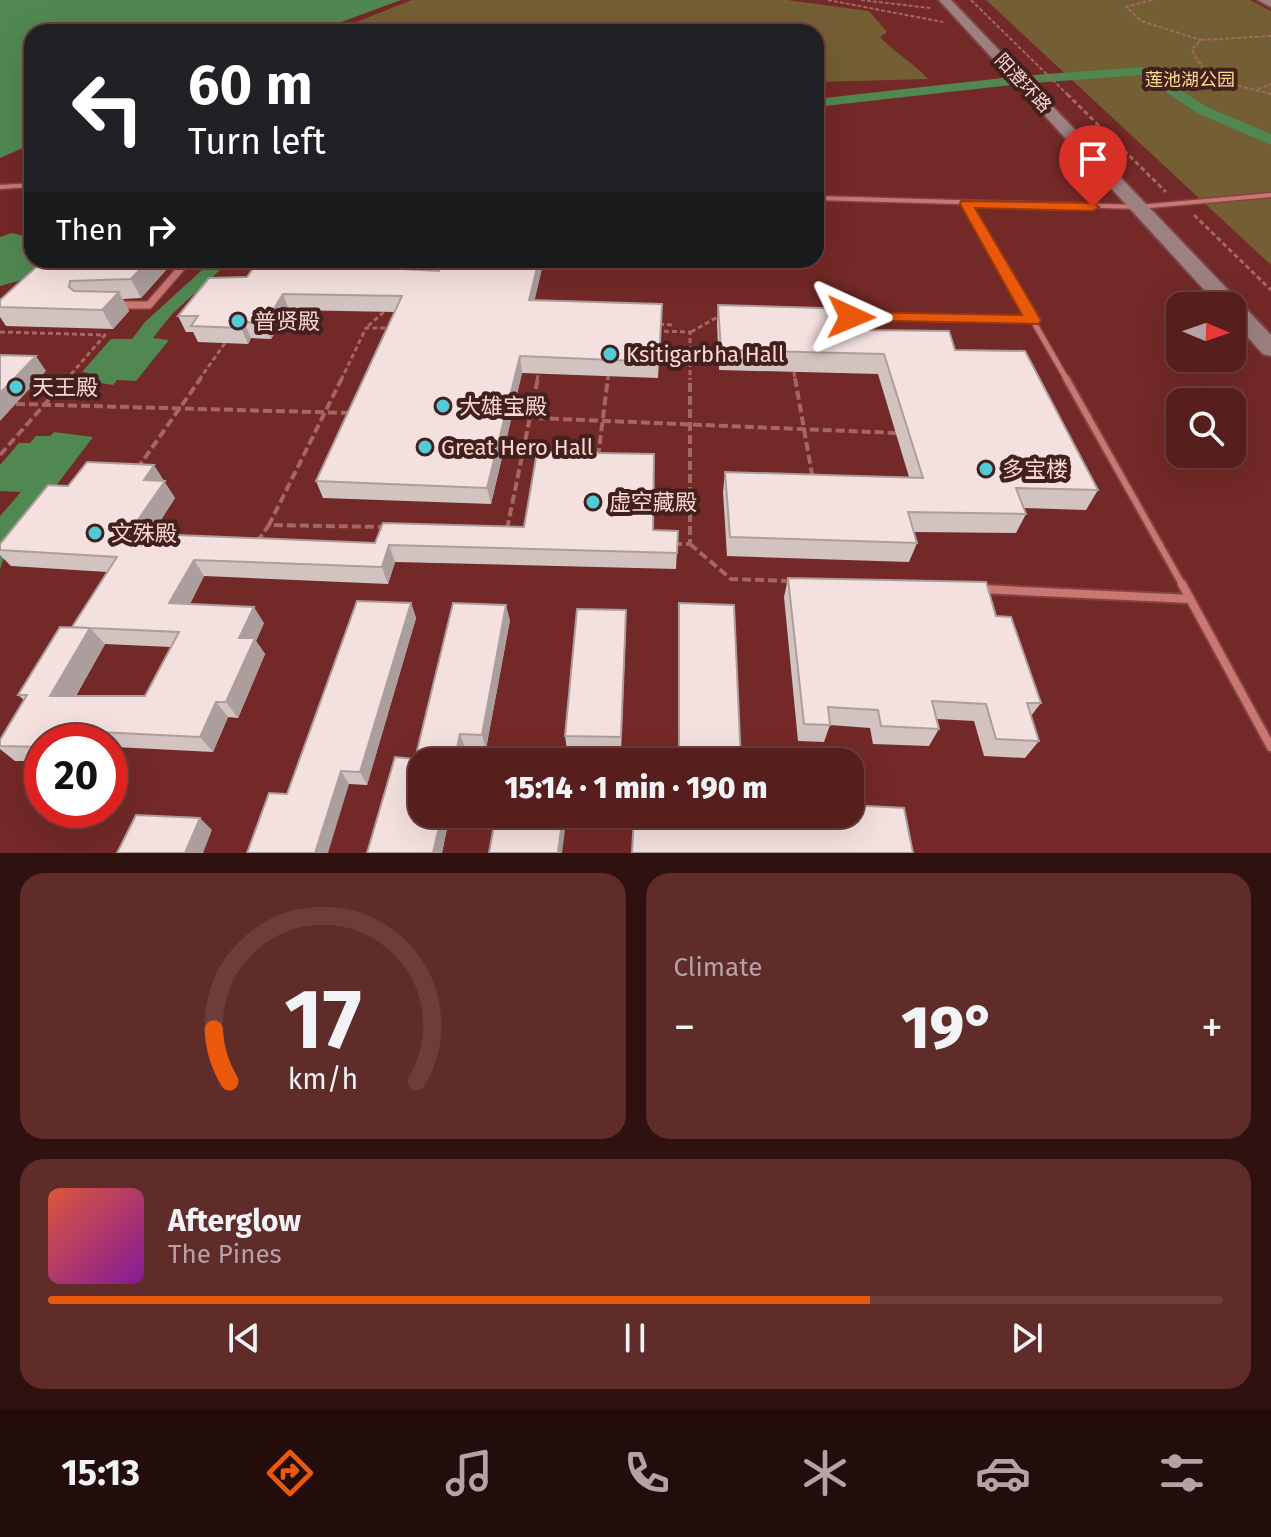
<!DOCTYPE html>
<html lang="en">
<head>
<meta charset="utf-8">
<style>
  :root { --surface:#561f1d; --page:#5f2c2a; --text:#f1f3f6; --muted:#b6a2a4; --line:#6c3d3b; --accent:#ea580c }
  body { margin:0; font-family:"Fira Sans","Noto Sans SC",sans-serif; background:var(--page); color:var(--text); height:100vh; display:flex; flex-direction:column; font-size:30px; white-space:nowrap }
  * { box-sizing:border-box; margin:0 }
  p { font-size:26px; color:var(--muted) }
  .icon { flex:none; width:44px; height:44px; fill:none; stroke:currentColor; stroke-width:2; stroke-linecap:round; stroke-linejoin:round }
  .map { position:relative; height:853px; overflow:hidden }
  .drawer { display:flex; flex-direction:column; gap:20px; padding:20px; background:#2f1110; flex:1 }
  .drawer>* { flex:none }
  .guide { position:absolute; left:24px; top:24px; width:800px; height:244px; border-radius:24px; box-shadow:0 8px 32px #0002,0 0 0 2px var(--line); background:#202124; color:#fff; overflow:hidden }
  .needle { width:52px; rotate:92deg }
  .controls { position:absolute; left:1166px; top:292px; display:grid; gap:16px }
  .controls a { display:grid; place-items:center; width:80px; height:80px; border-radius:16px; background:var(--surface); box-shadow:0 8px 32px #0002,0 0 0 2px var(--line); font-size:40px }
  .speed { position:absolute; left:24px; top:724px; display:flex; gap:16px; font-size:40px; font-weight:700; text-align:center }
  .speed>* { display:grid; place-content:center; width:104px; height:104px; border-radius:50%; background:var(--surface); box-shadow:0 8px 32px #0002,0 0 0 2px var(--line); line-height:1 }
  .speed .limit { border:12px solid #d22; background:#fff; color:#111 }
  .pin { position:absolute; display:grid; place-items:center; width:68px; height:68px; color:#fff; margin:-82px -34px; border-radius:50% 50% 50% 0; rotate:-45deg; box-shadow:0 0 8px #0007 }
  .pin .icon { rotate:45deg }
  .me { position:absolute; width:88px; margin:-44px; rotate:91deg; stroke-linejoin:round; filter:drop-shadow(0 0 6px #0008) }
  .turn { display:flex; align-items:center; gap:28px; height:168px; padding:0 32px; font-size:36px }
  .turn .icon { width:104px; height:104px; stroke-width:2.5 }
  .turn b { display:block; font-size:56px; line-height:68px }
  .then { display:flex; align-items:center; height:76px; padding:0 32px; background:#0003; gap:16px; font-size:30px }
  .big { font-size:60px; font-weight:800; line-height:1.1 }
  .drawer .card { flex:1; display:flex; flex-direction:column; justify-content:center; gap:12px; min-width:0; padding:0 28px; border-radius:24px; background:var(--page) }
  .drawer .dial { align-items:center; gap:0 }
  .dial svg { height:208px; overflow:visible; fill:none; stroke:var(--line); stroke-width:7; stroke-linecap:round; text-anchor:middle }
  .dial text { fill:var(--text); stroke:none }
  .song { display:flex; align-items:center; gap:24px }
  .cover { width:96px; height:96px; border-radius:12px; background:linear-gradient(135deg,hsl(10 70% 55%),hsl(290 70% 35%)) }
  .played { height:8px; border-radius:4px; background:linear-gradient(90deg,var(--accent) 70%,var(--line) 70%) }
  .keys { display:flex; justify-content:space-around; direction:ltr }
  .heat { display:flex; justify-content:space-between; align-items:center; font-size:44px; direction:ltr }
  .drawer .tiles { flex:1; display:grid; gap:20px; grid-template-columns:1fr 1fr }
  .card:last-child { grid-column:span 2 }
  .trip { position:absolute; left:408px; top:748px; width:456px; height:80px; border-radius:24px; background:var(--surface); box-shadow:0 8px 32px #0002,0 0 0 2px var(--line); font-weight:800; line-height:80px; text-align:center }
  .dock { display:flex; height:128px; justify-content:space-around; align-items:center; background:#220c0c; color:var(--muted) }
  .dock .icon { width:56px; height:56px }
  .dock .selected { color:var(--accent) }
  .dock b { font-size:36px; color:var(--text) }
  .map>svg:first-child { display:block }
</style>
</head>
<body>
<div class="map">
<svg width="1271" height="853" viewBox="0 0 1271 853">
  <rect width="100%" height="100%" fill="#732927"/>
  <!-- green -->
  <g fill="#745f35">
    <path d="M412,0H787L869,11L887,32L880,37C896,54 913,62 928,79L816,82V32H331Z"/>
    <polygon points="986,0 1250,0 1271,11 1271,265"/>
  </g>
  <!-- water -->
  <g fill="#518852">
    <polygon points="0,0 401,0 314,32 32,32 32,144 0,158"/>
    <polygon points="12,233 24,236 32,244 32,260 42,260 21,280 0,286 0,237"/>
    <polygon points="213,260 231,260 172,314 153,338 169,340 136,381 117,380 113,385 82,380 88,373 82,372 111,339 132,339 145,322"/>
    <polygon points="54,432 93,437 52,491 13,531 0,569 0,516 21,492 0,491 0,465 19,443 30,443 36,436 50,436"/>
  </g>
  <g fill="none" stroke-linecap="round" stroke-linejoin="round">
    <!-- canal -->
    <polygon fill="#518852" fill-rule="evenodd" points="1144,67 1207,107 1271,134 1271,145 1197,113 1141,75 1020,84 816,107 816,99 1020,76"/>
    <!-- lane-far3 casing -->
    <g stroke="#834345" stroke-width="7">
      <g id="lane-far3">
        <polyline points="0,187 32,185"/>
        <polyline points="816,198 1139,207 1271,195"/>
        <polyline points="966,204 975,220"/>
      </g>
    </g>
    <!-- lane-far2 casing -->
    <g stroke="#834345" stroke-width="8">
      <g id="lane-far2">
        <polyline points="974,218 1067,380"/>
        <polyline points="853,317 1033,320"/>
      </g>
    </g>
    <!-- lane-far1 casing -->
    <g stroke="#834345" stroke-width="10">
      <polyline id="lane-far1" points="1066,378 1183,586"/>
    </g>
    <!-- lane casing -->
    <g stroke="#834345" stroke-width="12">
      <g id="lane">
        <polyline points="1182,584 1271,747"/>
        <polyline points="982,589 1190,599"/>
      </g>
    </g>
    <!-- street casing -->
    <g stroke="#834345" stroke-width="10">
      <polyline id="street" points="118,305 149,305 188,260"/>
    </g>
    <!-- secondary casing -->
    <g stroke="#834345" stroke-width="4">
      <g id="secondary">
        <polygon points="939,0 951,0 1271,335 1271,356 1263,354 1232,320 1232,306 1219,306"/>
        <polygon points="1258,0 1271,0 1271,7"/>
      </g>
    </g>
    <!-- path-far2 -->
    <g stroke="#a46764" stroke-width="2" stroke-dasharray="4 2" stroke-linecap="butt">
      <polyline points="828,0 943,22"/>
      <polyline points="861,0 930,8"/>
      <polyline points="971,0 1069,96"/>
      <polyline points="1152,0 1126,7 1141,21 1201,40"/>
      <path d="M1271,36L1201,40L1192,49C1205,82 1240,86 1271,94"/>
      <polyline points="1258,89 1271,84"/>
    </g>
    <!-- path-far1 -->
    <g stroke="#a46764" stroke-width="3" stroke-dasharray="5 3" stroke-linecap="butt">
      <polyline points="1067,94 1166,192"/>
      <polyline points="1194,215 1271,290"/>
      <polyline points="659,324 672,325"/>
      <polyline points="368,326 385,311"/>
      <polyline points="656,331 690,332 690,380"/>
      <polyline points="0,332 105,335 66,380"/>
      <polyline points="691,332 721,315"/>
      <polyline points="794,372 795,380"/>
      <polyline points="199,380 225,343"/>
      <polyline points="341,380 366,328 389,328"/>
      <polyline points="537,380 539,371"/>
      <polyline points="608,380 608,376"/>
    </g>
    <!-- path -->
    <g stroke="#a46764" stroke-width="4" stroke-dasharray="9 4" stroke-linecap="butt">
      <polyline points="342,378 269,525 386,527"/>
      <polyline points="795,378 813,480"/>
      <polyline points="16,404 350,413"/>
      <polyline points="511,417 896,433"/>
      <polyline points="0,455 68,378"/>
      <polyline points="598,457 608,378"/>
      <polyline points="137,469 201,378"/>
      <polyline points="507,529 538,378"/>
      <polyline points="257,542 269,525"/>
      <polyline points="673,544 690,544 690,378"/>
      <polyline points="690,544 731,579 790,581"/>
    </g>
    <!-- lane-far3 -->
    <use href="#lane-far3" stroke="#ca7771" stroke-width="4"/>
    <!-- lane-far2 -->
    <use href="#lane-far2" stroke="#ca7771" stroke-width="5"/>
    <!-- lane-far1 -->
    <use href="#lane-far1" stroke="#ca7771" stroke-width="6"/>
    <!-- lane -->
    <use href="#lane" stroke="#ca7771" stroke-width="8"/>
    <!-- street -->
    <use href="#street" stroke="#ca7771" stroke-width="7"/>
    <!-- secondary -->
    <use href="#secondary" fill="#9c8180" fill-rule="evenodd"/>
  </g>
  <!-- wall -->
  <g fill="#d2c2c0" fill-rule="evenodd">
    <polygon points="44,260 175,260 141,298 123,299 129,311 113,329 6,326 0,317 0,300"/>
    <polygon points="259,260 384,260 380,268 439,271 443,260 544,260 534,300 662,304 658,378 522,373 491,504 323,498 316,481 395,312 289,310 271,339 251,338 248,344 198,342 193,332 186,332 178,316 247,277"/>
    <polygon points="718,305 861,330 955,350 1098,490 1086,510 1024,508 1026,514 1016,533 914,532 917,543 909,562 727,556 723,492 725,472 909,477 878,374 719,370 717,324"/>
    <path d="M163,481L175,498L152,534L375,543L653,530L678,531L676,569L395,562L388,584L204,576L190,604L264,623L256,641L265,654L238,718L228,717L213,752L115,747L110,757V742H42V761H15L0,749V740L24,700L18,695L72,627L107,572L11,566L0,555V544L68,486ZM105,644L171,647L145,696H76Z"/>
    <polygon points="788,578 996,616 1041,703 1031,716 1039,741 1025,758 984,756 974,721 937,719 939,729 929,746 873,744 870,728 830,725 824,742 798,741 784,597"/>
    <polygon points="411,603 416,618 367,785 349,784 287,794"/>
    <polygon points="679,603 741,762 678,762 678,622"/>
    <polygon points="510,620 486,749 465,748 462,762 422,762 422,814 450,814 442,853 367,853 415,759"/>
    <polygon points="626,625 621,750 567,750 565,736"/>
  </g>
  <!-- shaded-wall -->
  <g fill="#ab9e9c">
    <polygon points="149,260 175,260 141,298 131,279"/>
    <polygon points="371,260 384,260 371,283 366,267"/>
    <polygon points="539,260 544,260 531,316 529,300"/>
    <polygon points="119,292 129,311 113,329 102,310"/>
    <polygon points="283,294 289,310 271,339 265,323"/>
    <polygon points="244,322 251,338 248,344 241,328"/>
    <polygon points="36,356 46,371 0,421 0,393"/>
    <polygon points="520,356 522,373 491,504 487,488"/>
    <polygon points="154,465 175,498 141,550 129,533 144,480"/>
    <polygon points="389,545 395,562 388,584 382,567"/>
    <polygon points="194,560 204,576 181,620 169,603"/>
    <polygon points="411,603 416,618 367,785 360,772"/>
    <polygon points="506,605 510,620 486,749 482,735"/>
    <polygon points="254,607 264,623 256,641 265,654 238,718 226,702 239,638"/>
    <polygon points="626,610 626,625 621,750 621,737"/>
    <polygon points="90,628 105,644 67,711 50,696"/>
    <polygon points="216,702 228,717 213,752 200,737"/>
    <polygon points="99,732 110,742 94,742"/>
    <polygon points="460,734 465,748 462,762 454,762"/>
    <polygon points="110,742 115,747 110,757"/>
    <polygon points="341,771 349,784 328,853 315,853"/>
    <polygon points="442,814 450,814 442,853 433,853"/>
    <polygon points="563,814 567,814 562,853 558,853"/>
    <polygon points="200,818 212,830 203,853 185,853"/>
  </g>
  <!-- building -->
  <g fill="#f4e1df" stroke="#ab9e9c" stroke-width="2" fill-rule="evenodd">
    <polygon points="44,260 149,260 131,279 70,281 69,287 74,291 119,292 102,310 0,307 0,300"/>
    <polygon points="259,260 371,260 366,267 439,271 443,260 539,260 529,300 662,304 659,362 520,356 487,488 316,481 402,296 283,294 265,323 244,322 241,328 191,326 198,316 178,316 209,278 247,277"/>
    <polygon points="718,305 855,309 861,330 949,331 955,350 1025,351 1098,490 1016,488 1026,514 908,512 917,543 730,537 725,472 923,478 884,354 721,350"/>
    <polygon points="0,355 36,356 0,393"/>
    <path d="M537,452L654,454L653,530L678,531L677,553L389,545L382,567L194,560L169,603L254,607L239,638H255L226,702H216L200,737L99,732L94,742H42V747L0,746V740L27,695H18L60,627L90,628L72,627L117,557L0,550V544L48,485L68,486L87,462L154,465L144,480L165,481L129,533L375,543L383,523L524,527ZM90,628L179,632L145,696H50Z"/>
    <polygon points="788,578 986,582 996,616 1011,617 1041,703 1027,703 1039,741 996,739 986,704 932,701 939,729 881,726 878,710 828,707 830,725 804,724"/>
    <polygon points="357,601 411,603 360,772 341,771 315,853 247,853 269,793 287,794"/>
    <polygon points="453,603 506,605 482,735 460,734 454,762 422,762 422,814 442,814 433,853 367,853 395,757 415,759"/>
    <polygon points="679,603 734,605 741,762 679,762"/>
    <polygon points="577,609 626,610 621,737 565,736"/>
    <polygon points="506,754 570,759 570,762 505,762"/>
    <polygon points="850,805 904,808 913,853 632,853 634,814 850,814"/>
    <polygon points="496,814 563,814 558,853 489,853"/>
    <polygon points="136,815 200,818 185,853 117,853"/>
  </g>
  <!-- route -->
  <polygon fill="#ea580c" stroke="#983908" stroke-width="2" points="961,201 1093,203 1099,207 1093,211 975,208 1041,320 1039,324 846,320 846,314 851,312 1022,315 960,204"/>
  <!-- markers -->
  <g fill="#52cbd8" stroke="#42201e" stroke-width="3">
    <circle cx="238" cy="321" r="8"/>
    <circle cx="610" cy="354" r="8"/>
    <circle cx="16" cy="387" r="8"/>
    <circle cx="443" cy="406" r="8"/>
    <circle cx="425" cy="447" r="8"/>
    <circle cx="986" cy="469" r="8"/>
    <circle cx="593" cy="502" r="8"/>
    <circle cx="95" cy="533" r="8"/>
  </g>
  <g text-anchor="middle" dominant-baseline="central" stroke-width="8" stroke-linejoin="round" paint-order="stroke">
    <!-- far-park labels -->
    <g font-size="18" fill="#ffda8c" stroke="#42201e">
      <text x="1190" y="80">莲池湖公园</text>
    </g>
    <!-- far-street labels -->
    <g font-size="18" fill="#fcd7d3" stroke="#42201e">
      <text transform="translate(1023 83) rotate(47)">阳澄环路</text>
    </g>
    <!-- poi labels -->
    <g font-size="22" fill="#fcd7d3" stroke="#42201e" text-anchor="start">
      <text x="254" y="321">普贤殿</text>
      <text x="626" y="354">Ksitigarbha Hall</text>
      <text x="32" y="387">天王殿</text>
      <text x="459" y="406">大雄宝殿</text>
      <text x="441" y="447">Great Hero Hall</text>
      <text x="1002" y="469">多宝楼</text>
      <text x="609" y="502">虚空藏殿</text>
      <text x="111" y="533">文殊殿</text>
    </g>
  </g>
</svg>
<div class="controls">
<a><svg class="needle" viewBox="-14 -14 28 28"><path d="M0-13l5 13h-10z" fill="#e53935"/><path d="M0 13l5-13h-10z" fill="#b6a2a4"/></svg></a>
<a><svg class="icon" aria-label="search" viewBox="0 0 24 24"><circle cx="10" cy="10" r="6"/><path d="M15 15l6 6"/></svg></a>
</div>
<div class="speed"><div class="limit">20</div></div>
<div class="pin" style="left:1093px;top:207px;background:#d93025"><svg class="icon" aria-label="arrive" viewBox="0 0 24 24"><path d="M6 21V4h12l-3 4 3 4H6"/></svg></div>
<svg class="me" style="left:851px;top:317px" viewBox="-20 -20 40 40"><path d="M0-17L14 15 0 8-14 15z" fill="#ea580c" stroke="#fff" stroke-width="4"/></svg>
<div class="trip">15:14 · 1 min · 190 m</div>
<div class="guide">
<div class="turn"><svg class="icon" aria-label="left" viewBox="0 0 24 24"><path d="M17 20v-9H6M10 6l-5 5 5 5"/></svg><div><b>60 m</b>Turn left</div></div>
<div class="then">Then<svg class="icon" aria-label="right" viewBox="0 0 24 24"><path d="M7 20v-9h11M14 6l5 5-5 5"/></svg></div>
</div>
</div>
<section class="drawer">
<div class="tiles">
<div class="card dial"><svg viewBox="0 0 100 80">
<path d="M14 69A42 42 0 1 1 86 69"/>
<path d="M14 69A42 42 0 0 1 8 49" stroke="#ea580c"/>
<text x="50" y="56" font-size="32" font-weight="700">17</text>
<text x="50" y="72" font-size="11">km/h</text>
</svg></div>
<div class="card"><p>Climate</p>
<div class="heat"><a>−</a><b class="big">19°</b><a>+</a></div>
</div>
<div class="card">
<div class="song"><i class="cover"></i><div><b>Afterglow</b><p>The Pines</p></div></div>
<div class="played"></div>
<div class="keys"><svg class="icon" aria-label="previous" viewBox="0 0 24 24"><path d="M18 5L8 12l10 7zM5 5v14"/></svg><svg class="icon" aria-label="pause" viewBox="0 0 24 24"><path d="M8 5v14M16 5v14"/></svg><svg class="icon" aria-label="next" viewBox="0 0 24 24"><path d="M6 5l10 7-10 7zM19 5v14"/></svg></div>
</div>
</div>
</section>
<nav class="dock">
<b>15:13</b>
<svg class="icon selected" aria-label="directions" viewBox="0 0 24 24"><path d="M12 3l9 9-9 9-9-9zM9 14v-3h6M13 9l2 2-2 2"/></svg>
<svg class="icon" aria-label="music" viewBox="0 0 24 24"><path d="M9 18V5l10-2v13"/><circle cx="6" cy="18" r="3"/><circle cx="16" cy="16" r="3"/></svg>
<svg class="icon" aria-label="phone" viewBox="0 0 24 24"><path d="M5 4h4l2 5-3 2q2 4 5 5l2-3 5 2v4C11 20 4 13 5 4z"/></svg>
<svg class="icon" aria-label="climate" viewBox="0 0 24 24"><path d="M12 3v18M4 7l16 10M4 17L20 7"/></svg>
<svg class="icon" aria-label="car" viewBox="0 0 24 24"><path d="M5 17H2v-5l4-1 3-4h7l3 4 3 1v5h-3M9 17h6M6 11h13"/><circle cx="7" cy="17" r="2"/><circle cx="17" cy="17" r="2"/></svg>
<svg class="icon" aria-label="filters" viewBox="0 0 24 24"><path d="M4 7h16M4 17h16"/><circle cx="9" cy="7" r="2"/><circle cx="15" cy="17" r="2"/></svg>
</nav>
</body>
</html>
